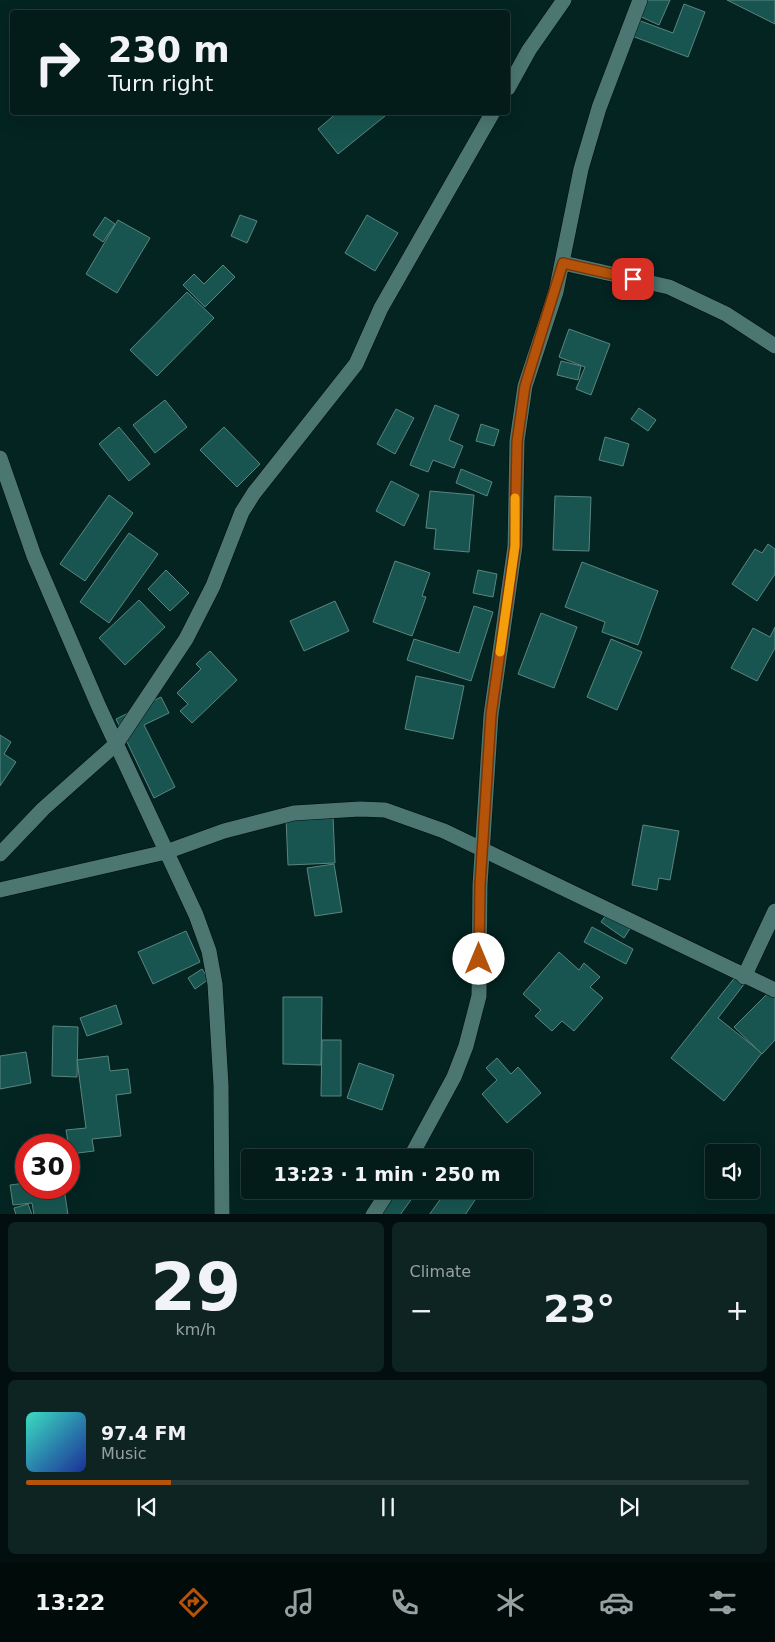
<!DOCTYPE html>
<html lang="en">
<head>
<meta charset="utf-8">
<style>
  :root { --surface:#031b19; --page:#0d2422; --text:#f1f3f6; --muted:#97a1a2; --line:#243938; --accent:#b45309 }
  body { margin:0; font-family:"DejaVu Sans",sans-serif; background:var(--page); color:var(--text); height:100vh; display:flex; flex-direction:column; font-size:19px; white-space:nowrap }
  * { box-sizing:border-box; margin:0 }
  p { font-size:16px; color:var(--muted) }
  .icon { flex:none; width:28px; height:28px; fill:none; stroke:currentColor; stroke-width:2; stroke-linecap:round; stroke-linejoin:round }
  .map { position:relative; height:1214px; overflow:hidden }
  .drawer { display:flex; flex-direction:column; gap:8px; padding:8px; background:#020f0e; flex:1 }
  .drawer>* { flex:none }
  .hud { position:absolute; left:10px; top:10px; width:500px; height:105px; border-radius:5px; box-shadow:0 5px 20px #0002,0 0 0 1px var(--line); background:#031b19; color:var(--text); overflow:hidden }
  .controls { position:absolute; left:705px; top:1144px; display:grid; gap:10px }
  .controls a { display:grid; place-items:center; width:55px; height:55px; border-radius:5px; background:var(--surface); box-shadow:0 5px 20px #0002,0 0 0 1px var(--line); font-size:25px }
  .speed { position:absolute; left:15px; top:1134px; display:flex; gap:10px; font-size:25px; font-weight:700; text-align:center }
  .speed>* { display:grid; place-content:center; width:65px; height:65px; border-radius:50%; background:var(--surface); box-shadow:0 5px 20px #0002,0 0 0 1px var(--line); line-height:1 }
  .speed .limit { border:8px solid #d22; background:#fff; color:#111 }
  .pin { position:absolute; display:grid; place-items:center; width:42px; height:42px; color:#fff; margin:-21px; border-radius:10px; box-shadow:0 2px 8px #0006 }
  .me { position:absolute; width:55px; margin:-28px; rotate:0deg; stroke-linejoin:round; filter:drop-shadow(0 0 4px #0008) }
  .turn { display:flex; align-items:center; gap:18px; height:105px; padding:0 15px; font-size:22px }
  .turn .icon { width:65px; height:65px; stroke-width:2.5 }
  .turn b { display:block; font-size:35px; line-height:42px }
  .big { font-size:38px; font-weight:700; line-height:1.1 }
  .drawer .card { flex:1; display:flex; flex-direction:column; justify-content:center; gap:8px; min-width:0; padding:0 18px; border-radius:8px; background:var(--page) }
  .drawer .dial { align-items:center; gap:0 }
  .dial b { font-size:65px; line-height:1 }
  .song { display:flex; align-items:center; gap:15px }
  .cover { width:60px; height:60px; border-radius:8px; background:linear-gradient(135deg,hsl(170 70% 55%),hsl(230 70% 35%)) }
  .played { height:5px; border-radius:2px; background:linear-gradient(90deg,var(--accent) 20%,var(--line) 20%) }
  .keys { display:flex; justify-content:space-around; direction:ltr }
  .heat { display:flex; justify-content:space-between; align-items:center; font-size:28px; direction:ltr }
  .drawer .tiles { flex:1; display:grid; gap:8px; grid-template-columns:1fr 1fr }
  .card:last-child { grid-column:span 2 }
  .trip { position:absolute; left:241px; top:1149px; width:292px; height:50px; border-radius:5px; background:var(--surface); box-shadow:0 5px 20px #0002,0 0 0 1px var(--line); font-weight:700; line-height:50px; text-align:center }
  .tabs { display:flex; height:80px; justify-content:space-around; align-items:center; background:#010b0a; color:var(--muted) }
  .tabs .icon { width:35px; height:35px }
  .tabs .selected { color:var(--accent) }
  .tabs b { font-size:22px; color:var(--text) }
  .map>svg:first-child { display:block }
</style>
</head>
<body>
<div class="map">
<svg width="775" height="1215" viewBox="0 0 775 1215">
  <rect width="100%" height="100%" fill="#042421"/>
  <!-- building -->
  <g fill="#185550" stroke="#5b8580">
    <polygon points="643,0 670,0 659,25 637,15"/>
    <polygon points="727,0 775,0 775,24"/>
    <polygon points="684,4 705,12 688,57 632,36 638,20 673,33"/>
    <polygon points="338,112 382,112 385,116 338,154 318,129"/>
    <polygon points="240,215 257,221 247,243 231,236"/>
    <polygon points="367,215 398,233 375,271 345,253"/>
    <polygon points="105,217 115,224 103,242 93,235"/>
    <polygon points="118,220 150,238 117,293 86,274"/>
    <polygon points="223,265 235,277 205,307 183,285 194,274 204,284"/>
    <polygon points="187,292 214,318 157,376 130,350"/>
    <polygon points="569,329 610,344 591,395 576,389 585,367 559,357"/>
    <polygon points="561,361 581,366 578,380 557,375"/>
    <polygon points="165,400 187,427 155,453 133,425"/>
    <polygon points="435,405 459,415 449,440 463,446 454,468 433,460 428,472 410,465"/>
    <polygon points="639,408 656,420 648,431 631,419"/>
    <polygon points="396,409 414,418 395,454 377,444"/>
    <polygon points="481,424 499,430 494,446 476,441"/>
    <polygon points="119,427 150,464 129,481 99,444"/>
    <polygon points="224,427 260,464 237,487 200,450"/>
    <polygon points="605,437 629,444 623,466 599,460"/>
    <polygon points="461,469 492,482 487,496 456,483"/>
    <polygon points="391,481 419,495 404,526 376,511"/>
    <polygon points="430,491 474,495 469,552 434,549 436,529 426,528"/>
    <polygon points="109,495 133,513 85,581 60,564"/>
    <polygon points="555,496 591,497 589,551 553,550"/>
    <polygon points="129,533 158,554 109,623 80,602"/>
    <polygon points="768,544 775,549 775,574 757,601 732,584 755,549 762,553"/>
    <polygon points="395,561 430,573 422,596 426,597 412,636 373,622"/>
    <polygon points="582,562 658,591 638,645 602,632 605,622 565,607"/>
    <polygon points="166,570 189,593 170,611 148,589"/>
    <polygon points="478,570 497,574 493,597 473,593"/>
    <polygon points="139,600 165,627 125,665 99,638"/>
    <polygon points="335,601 349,631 304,651 290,621"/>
    <polygon points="474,606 493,612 471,681 407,660 414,639 459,653"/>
    <polygon points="541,613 577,627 554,688 518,674"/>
    <polygon points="775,627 775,648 757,681 731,668 753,628 770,637"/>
    <polygon points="611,639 642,652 617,710 587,697"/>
    <polygon points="210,651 237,680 192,723 180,711 188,704 177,693 201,669 196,664"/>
    <polygon points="416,676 464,686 453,739 405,729"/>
    <polygon points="161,697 169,713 144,725 175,787 154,798 116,719"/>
    <polygon points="0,735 11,742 4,754 16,762 0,786"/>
    <polygon points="333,816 335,863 288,865 286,818"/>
    <polygon points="643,825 679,831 670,880 659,878 657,890 632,885"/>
    <polygon points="334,864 342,912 315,916 307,868"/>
    <polygon points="609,911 631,927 624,938 601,922"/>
    <polygon points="592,927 633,949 626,964 584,942"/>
    <polygon points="186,931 200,962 153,984 138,952"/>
    <polygon points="559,952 579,970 584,963 600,977 590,987 603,998 574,1031 562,1021 552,1031 535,1016 541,1010 523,994"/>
    <polygon points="202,969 209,979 195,989 188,978"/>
    <polygon points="736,976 745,983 718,1018 762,1053 724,1101 671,1058"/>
    <polygon points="775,986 775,1040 762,1054 734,1027"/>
    <polygon points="283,997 322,997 321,1065 283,1064"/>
    <polygon points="116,1005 122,1024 87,1036 80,1018"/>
    <polygon points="53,1026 78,1027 77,1077 52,1076"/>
    <polygon points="322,1040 341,1040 341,1096 321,1096"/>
    <polygon points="26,1052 31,1083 0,1089 0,1056"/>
    <polygon points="108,1056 110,1071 128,1069 131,1093 116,1095 121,1136 92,1139 94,1151 70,1154 66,1130 86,1128 77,1060"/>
    <polygon points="497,1058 511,1074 518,1067 541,1093 507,1123 482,1094 497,1080 486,1068"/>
    <polygon points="359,1063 394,1075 382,1110 347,1098"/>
    <polygon points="26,1183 26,1188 64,1188 68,1215 34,1215 32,1203 13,1205 10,1185"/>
    <polygon points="395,1190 418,1190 400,1215 377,1215"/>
    <polygon points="447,1190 462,1190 475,1200 465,1215 429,1215"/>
    <polygon points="28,1204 32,1215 16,1215 14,1208"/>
  </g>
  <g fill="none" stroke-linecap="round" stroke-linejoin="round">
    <!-- street casing -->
    <g stroke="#000c0a" stroke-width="16">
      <g id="street">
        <polyline points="508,88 529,50 564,0"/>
        <polyline points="563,263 669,287 726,314 775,346"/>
        <polyline points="0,458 34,556 99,707 196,915 209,951 215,984 221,1085 222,1215"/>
        <polyline points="0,854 43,809 116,744 186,639 213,586 242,512 254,493 356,364 381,308 493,112"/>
        <polyline points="0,890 166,852 224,831 294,813 360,809 385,810 444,831 775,990"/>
        <polyline points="744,977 775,911"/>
        <polyline points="410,1158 454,1077 466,1046 479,996 480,885 491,715 515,546 517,441 525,386 556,292 581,169 599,108 640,0"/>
        <polyline points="373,1215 389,1190"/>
      </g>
    </g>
    <!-- street -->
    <use href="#street" stroke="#4c7671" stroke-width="15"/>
  </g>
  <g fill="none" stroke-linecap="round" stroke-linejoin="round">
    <!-- route casing -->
    <g stroke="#753606" stroke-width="12">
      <polyline id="route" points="479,959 480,885 491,715 515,546 517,442 525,386 563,263 633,279"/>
    </g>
    <!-- route -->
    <use href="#route" stroke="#b45309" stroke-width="9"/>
    <!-- slow -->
    <polyline stroke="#f59e0b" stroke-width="9" points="500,652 515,546 515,498"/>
  </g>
</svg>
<div class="controls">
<a><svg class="icon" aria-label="sound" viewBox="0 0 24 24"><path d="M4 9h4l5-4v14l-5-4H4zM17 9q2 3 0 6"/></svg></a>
</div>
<div class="speed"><div class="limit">30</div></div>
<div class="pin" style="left:633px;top:279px;background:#d93025"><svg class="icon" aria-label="arrive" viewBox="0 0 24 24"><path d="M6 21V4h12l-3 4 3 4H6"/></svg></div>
<svg class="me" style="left:479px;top:959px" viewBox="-20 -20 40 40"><circle r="19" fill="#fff"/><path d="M0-13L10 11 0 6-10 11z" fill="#b45309"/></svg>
<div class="trip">13:23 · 1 min · 250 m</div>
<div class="hud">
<div class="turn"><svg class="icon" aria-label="right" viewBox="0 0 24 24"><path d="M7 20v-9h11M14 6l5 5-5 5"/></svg><div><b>230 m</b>Turn right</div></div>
</div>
</div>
<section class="drawer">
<div class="tiles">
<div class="card dial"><b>29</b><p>km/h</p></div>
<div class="card"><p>Climate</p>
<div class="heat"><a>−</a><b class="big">23°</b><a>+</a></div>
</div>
<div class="card">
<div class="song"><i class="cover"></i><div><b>97.4 FM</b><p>Music</p></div></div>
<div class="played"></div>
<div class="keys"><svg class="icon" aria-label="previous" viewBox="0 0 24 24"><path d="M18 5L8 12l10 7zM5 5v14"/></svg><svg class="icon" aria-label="pause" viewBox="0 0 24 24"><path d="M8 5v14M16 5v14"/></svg><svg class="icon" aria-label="next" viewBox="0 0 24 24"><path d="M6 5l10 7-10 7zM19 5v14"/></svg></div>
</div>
</div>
</section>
<nav class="tabs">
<b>13:22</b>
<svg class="icon selected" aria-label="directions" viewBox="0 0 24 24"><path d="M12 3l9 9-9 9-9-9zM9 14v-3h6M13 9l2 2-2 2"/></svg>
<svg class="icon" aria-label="music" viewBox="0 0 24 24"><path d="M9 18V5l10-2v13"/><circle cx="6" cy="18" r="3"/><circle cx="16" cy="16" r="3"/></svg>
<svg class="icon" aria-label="phone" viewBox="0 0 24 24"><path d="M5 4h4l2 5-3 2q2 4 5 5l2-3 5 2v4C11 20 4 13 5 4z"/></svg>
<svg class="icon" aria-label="climate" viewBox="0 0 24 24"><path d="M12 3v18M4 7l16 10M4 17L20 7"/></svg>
<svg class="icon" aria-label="car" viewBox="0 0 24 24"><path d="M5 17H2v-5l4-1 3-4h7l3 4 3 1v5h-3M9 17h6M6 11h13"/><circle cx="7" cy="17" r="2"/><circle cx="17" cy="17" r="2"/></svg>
<svg class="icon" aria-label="filters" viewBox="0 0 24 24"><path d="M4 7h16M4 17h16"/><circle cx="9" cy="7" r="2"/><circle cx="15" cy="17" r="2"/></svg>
</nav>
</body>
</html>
